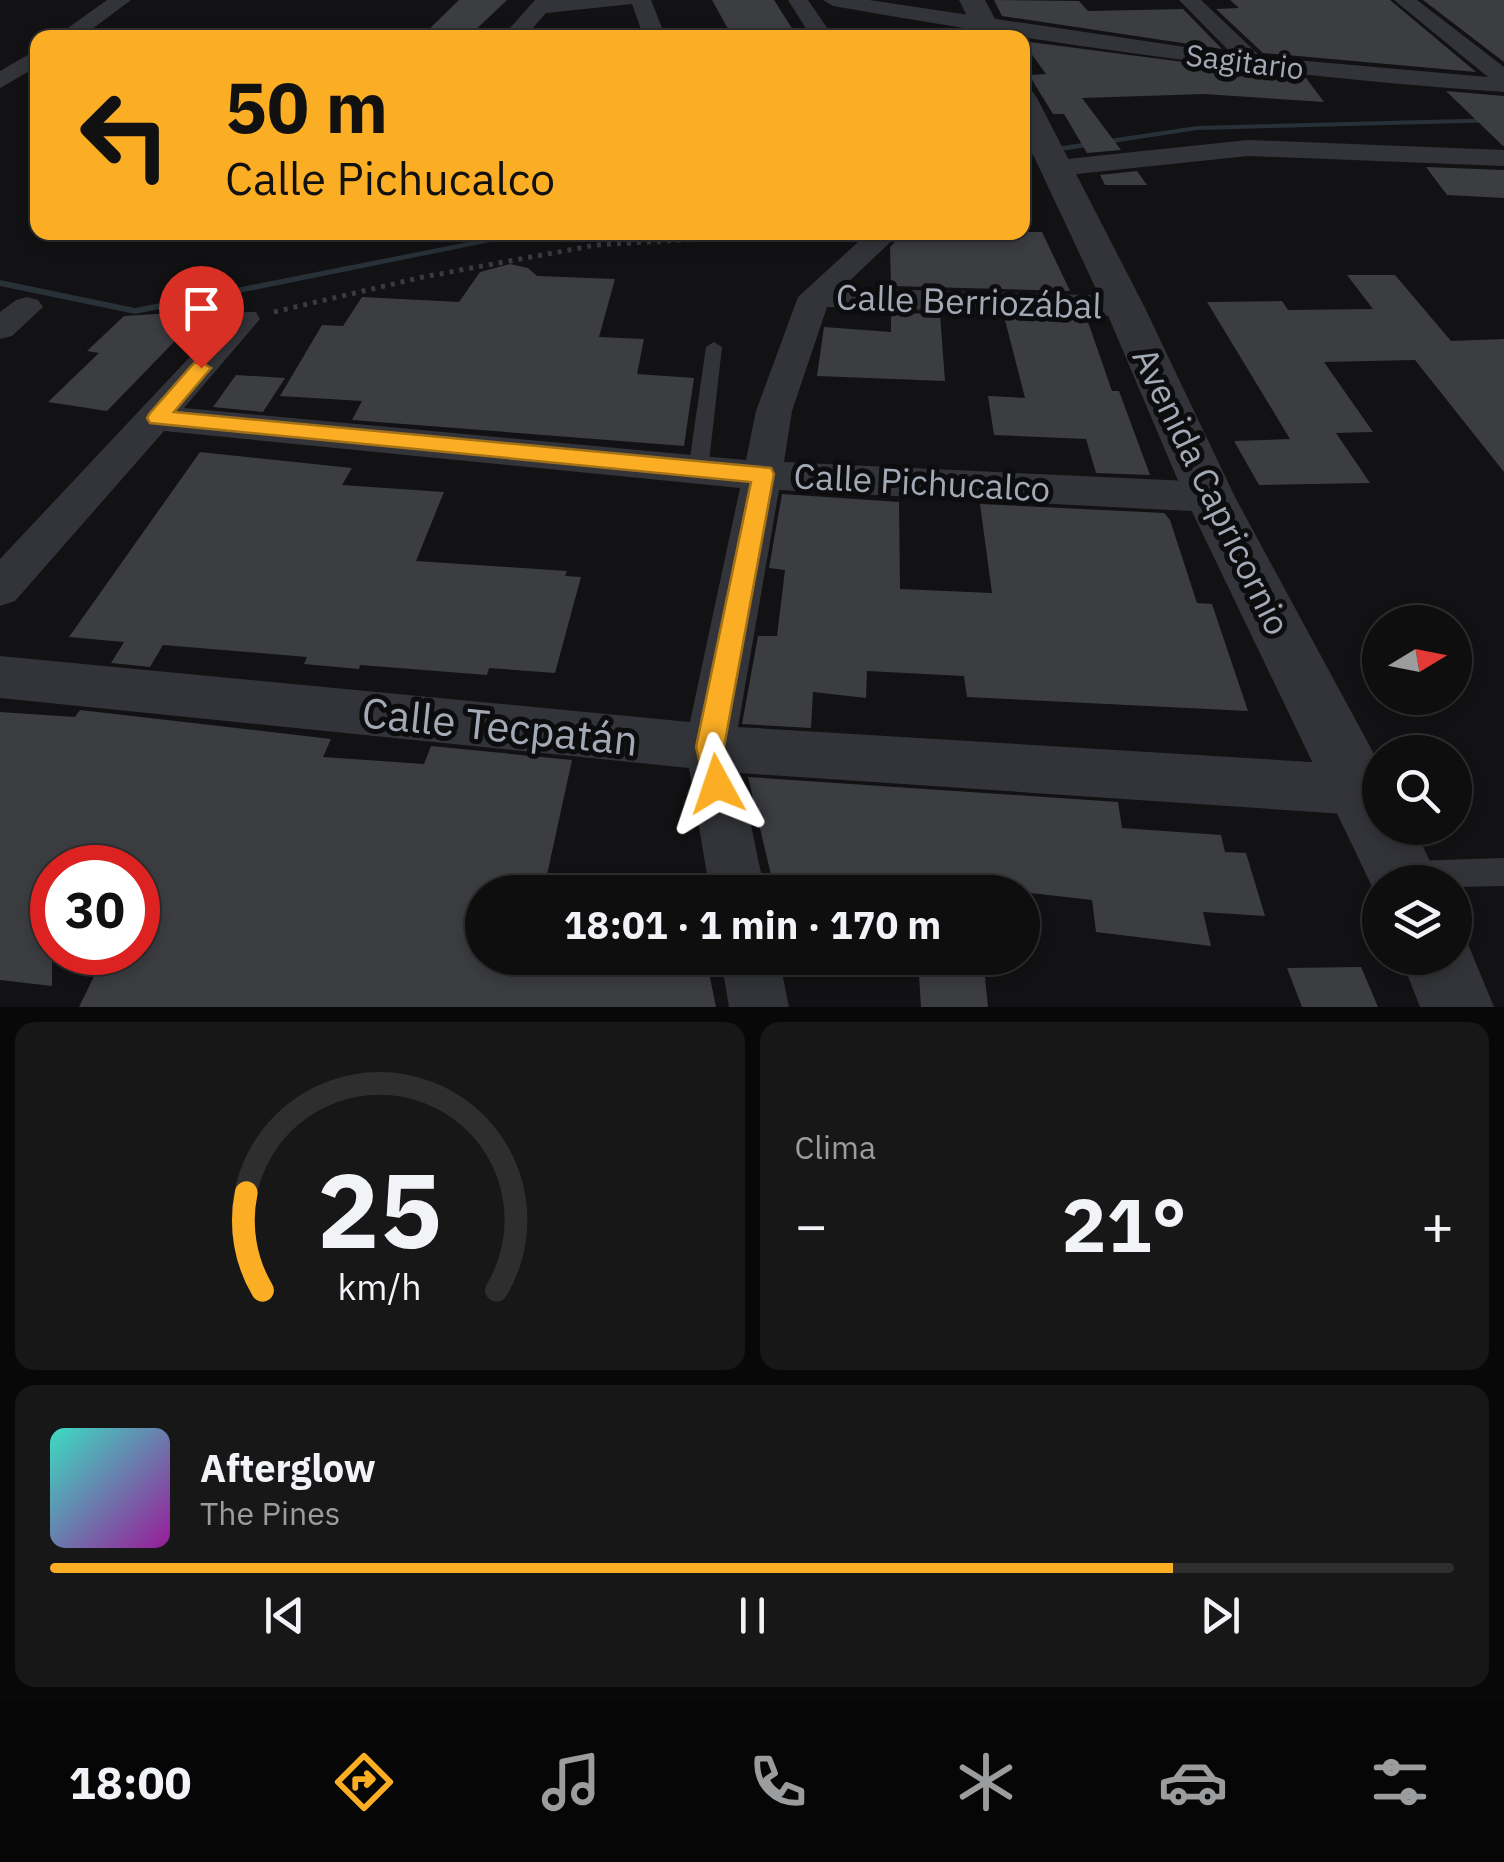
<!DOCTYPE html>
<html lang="es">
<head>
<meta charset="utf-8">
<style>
  :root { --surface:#0e0e0f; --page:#171718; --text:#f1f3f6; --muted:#9b9c9e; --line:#2e2e2f; --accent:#fbae24 }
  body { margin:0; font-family:"IBM Plex Sans",sans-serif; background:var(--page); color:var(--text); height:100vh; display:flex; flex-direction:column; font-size:38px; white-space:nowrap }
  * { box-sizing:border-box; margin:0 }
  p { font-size:32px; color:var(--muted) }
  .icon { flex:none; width:55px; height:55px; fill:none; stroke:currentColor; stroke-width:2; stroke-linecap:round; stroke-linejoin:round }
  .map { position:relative; height:1007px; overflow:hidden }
  .side { display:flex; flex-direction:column; gap:15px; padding:15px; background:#080808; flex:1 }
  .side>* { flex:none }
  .top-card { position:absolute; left:30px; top:30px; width:1000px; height:210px; border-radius:20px; box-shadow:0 5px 15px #0003,0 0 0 2px var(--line); background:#fbae24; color:#111; overflow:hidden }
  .needle { width:65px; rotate:80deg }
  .controls { position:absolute; left:1362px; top:605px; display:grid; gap:20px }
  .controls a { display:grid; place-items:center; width:110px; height:110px; border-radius:50%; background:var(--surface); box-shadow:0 5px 15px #0003,0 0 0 2px var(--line); font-size:50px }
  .speed { position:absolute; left:30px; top:845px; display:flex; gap:20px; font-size:50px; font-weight:700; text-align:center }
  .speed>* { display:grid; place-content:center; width:130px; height:130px; border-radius:50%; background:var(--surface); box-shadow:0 5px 15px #0003,0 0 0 2px var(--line); line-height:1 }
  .speed .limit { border:15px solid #d22; background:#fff; color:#111 }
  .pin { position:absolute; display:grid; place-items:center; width:85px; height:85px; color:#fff; margin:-102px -42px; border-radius:50% 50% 50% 0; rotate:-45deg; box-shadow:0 0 10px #0007 }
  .pin .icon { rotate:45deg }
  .me { position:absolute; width:110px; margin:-55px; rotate:355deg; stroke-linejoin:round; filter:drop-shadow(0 0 8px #0008) }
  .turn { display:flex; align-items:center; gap:35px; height:210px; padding:0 30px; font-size:45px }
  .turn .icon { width:130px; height:130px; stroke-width:2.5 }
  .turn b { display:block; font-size:70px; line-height:85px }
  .big { font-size:75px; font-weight:700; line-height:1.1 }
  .side .tile { flex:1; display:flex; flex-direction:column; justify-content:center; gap:15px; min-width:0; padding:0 35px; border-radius:20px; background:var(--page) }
  .side .dial { align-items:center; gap:0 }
  .dial svg { height:260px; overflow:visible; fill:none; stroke:var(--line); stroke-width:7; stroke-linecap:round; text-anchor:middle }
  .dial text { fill:var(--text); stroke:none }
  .song { display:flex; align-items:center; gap:30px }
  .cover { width:120px; height:120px; border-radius:15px; background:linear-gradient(135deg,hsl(170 70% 55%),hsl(300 70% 35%)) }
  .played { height:10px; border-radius:5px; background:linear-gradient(90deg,var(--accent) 80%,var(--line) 80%) }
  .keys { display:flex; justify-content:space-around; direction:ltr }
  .heat { display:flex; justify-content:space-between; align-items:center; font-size:55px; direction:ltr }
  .side .tiles { flex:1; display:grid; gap:15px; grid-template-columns:1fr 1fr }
  .tile:last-child { grid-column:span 2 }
  .trip { position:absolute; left:465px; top:875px; width:575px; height:100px; border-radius:50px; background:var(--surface); box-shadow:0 5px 15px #0003,0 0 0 2px var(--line); font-weight:700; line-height:100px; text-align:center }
  .tabs { display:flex; height:160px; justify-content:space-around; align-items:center; background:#060606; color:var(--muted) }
  .tabs .icon { width:70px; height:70px }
  .tabs .active { color:var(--accent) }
  .tabs b { font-size:45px; color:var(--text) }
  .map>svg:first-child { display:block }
</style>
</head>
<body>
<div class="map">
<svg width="1504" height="1007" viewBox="0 0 1504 1007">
  <rect width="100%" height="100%" fill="#121214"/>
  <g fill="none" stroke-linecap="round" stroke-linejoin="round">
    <!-- stream -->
    <g fill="#283138" fill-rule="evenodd">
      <polygon points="1504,118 1504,122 1197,130 1022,157 1022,152 1197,126"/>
      <polygon points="519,232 540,232 135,314 0,286 0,280 135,308"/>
    </g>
  </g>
  <!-- building -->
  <g fill="#3c3d41">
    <polygon points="459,0 507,0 467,38 420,38"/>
    <polygon points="712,0 774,0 798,38 733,38"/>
    <polygon points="994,0 1079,1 1088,11 1183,9 1222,49 1002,16"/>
    <polygon points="1230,0 1390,0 1476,72 1263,53 1216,9 1239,8"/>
    <polygon points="1423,0 1504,0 1504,62"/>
    <polygon points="1022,41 1306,78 1324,102 1204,94 1082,98 1121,150 1087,153 1064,114 1053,114 1029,75 1046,74"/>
    <polygon points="1446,91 1504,96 1504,146 1503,146"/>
    <polygon points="1426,167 1504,170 1504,198 1447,195"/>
    <polygon points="1137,171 1147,185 1105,185 1100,175"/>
    <polygon points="905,232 1042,232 1070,291 891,286 890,247"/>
    <polygon points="510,264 528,268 537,276 615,279 599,337 644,339 637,374 694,378 684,446 352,420 362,401 280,396 322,325 343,326 362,297 459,302 480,272"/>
    <polygon points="1347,275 1395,275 1451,341 1504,339 1504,472 1415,360 1324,362 1373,432 1336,433 1370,483 1259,485 1234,441 1290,439 1207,302 1282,301 1288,310 1373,309"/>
    <polygon points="204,311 107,411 48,402 99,353 87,351 124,316"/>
    <polygon points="891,313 940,314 945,381 817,376 824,327 891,332"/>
    <polygon points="1004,316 1087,319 1112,391 1119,391 1150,475 1096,473 1086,439 994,435 988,396 1025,398"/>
    <polygon points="236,375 285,378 263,412 213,407"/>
    <polygon points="200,452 352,468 342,485 444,492 416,561 567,571 565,576 581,577 555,673 489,668 487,675 360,665 359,669 304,664 307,657 163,645 150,667 111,663 124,642 69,637"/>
    <polygon points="782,494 899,502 900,589 992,593 980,504 1164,513 1170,520 1197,603 1212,604 1248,711 967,697 964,676 867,671 866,698 813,692 811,728 742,724 758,636 777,636 785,570 769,568"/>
    <polygon points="80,710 331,739 323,757 424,764 431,746 572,760 545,884 533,883 531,892 482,892 482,958 706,958 716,1007 79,1007 106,952 138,952 138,864 72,856 63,868 52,868 52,986 0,980 0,712 75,717"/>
    <polygon points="748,777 1118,802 1122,828 1221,835 1225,852 1246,853 1265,916 1203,912 1211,946 1096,932 1092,900 1022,892 775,892"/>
    <polygon points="918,958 983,958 988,1007 921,1007"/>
    <polygon points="1361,967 1378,1007 1302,1007 1287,968"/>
  </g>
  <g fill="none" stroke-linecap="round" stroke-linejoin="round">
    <!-- path -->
    <polyline stroke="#393b40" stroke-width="5" stroke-dasharray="4 6" stroke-linecap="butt" points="274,312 423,277 596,245 817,232"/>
    <!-- service -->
    <g fill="#333439" fill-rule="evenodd">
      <polygon points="714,342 722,347 708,471 698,478 688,471 706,347"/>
      <polygon points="1504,858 1504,886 1455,887 1455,882 1400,882 1397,875 1401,865 1411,861"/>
    </g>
    <!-- minor -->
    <g fill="#333439" fill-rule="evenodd">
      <polygon points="107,0 131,0 80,38 54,38"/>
      <polygon points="535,0 651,0 666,38 644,38 632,4 546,13 524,38 501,38"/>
      <polygon points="788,0 808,0 834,38 812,38"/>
      <path d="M823,0H869L1232,54L1179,0H1201L1261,57L1488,77L1394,0H1417L1504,67V92C1278,77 1056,45 833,6Z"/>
      <polygon points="38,49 38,66 0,88 0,71"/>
      <polygon points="1248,140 1504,150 1504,166 1248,156 1057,176 1044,168 1057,160"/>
      <polygon points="869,232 901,232 842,288 1124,296 1135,299 1140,306 1135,313 1124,316 827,307 792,411 784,462 1210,482 1224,486 1230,497 1224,508 1210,512 779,490 738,727 1360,765 1378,772 1378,808 1360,815 740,773 765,892 710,892 689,768 0,698 0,656 690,722 740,488 164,431 15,601 0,606 0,559 232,312 256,312 260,319 184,408 746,460 756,411 798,297"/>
      <polygon points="27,297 38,300 43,307 12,336 0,339 0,312 16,300"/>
      <polygon points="721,958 779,958 789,1007 729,1007"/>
    </g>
    <!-- tertiary -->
    <g fill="#333439" fill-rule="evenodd">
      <polygon points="959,0 985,0 1005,38 978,38"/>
      <polygon points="1022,89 1033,92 1037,98 1144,306 1235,497 1380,765 1380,828 1414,828 1440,882 1380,882 1380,903 1185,497 1104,306 1022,131"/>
      <polygon points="1455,929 1463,932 1494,1007 1420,1007 1401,958 1455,958"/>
    </g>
  </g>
  <!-- route -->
  <polygon fill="#fbae24" stroke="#a37117" stroke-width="2.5" points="201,362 211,368 174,412 771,468 774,474 724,747 731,784 727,793 717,797 707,793 696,747 751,482 150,423 147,418 150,413 194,363"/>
  <g text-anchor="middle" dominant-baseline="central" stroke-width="10" stroke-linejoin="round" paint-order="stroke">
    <!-- far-street labels -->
    <g font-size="30" fill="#a3a9b5" stroke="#0d0d0f">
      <text transform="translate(1245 61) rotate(7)">Sagitario</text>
    </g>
    <!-- street labels -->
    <g font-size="35" fill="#a3a9b5" stroke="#0d0d0f">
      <text transform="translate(969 301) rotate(2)">Calle Berriozábal</text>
      <text transform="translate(922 482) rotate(3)">Calle Pichucalco</text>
      <text transform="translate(1212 491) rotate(64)">Avenida Capricornio</text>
    </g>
    <!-- near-street labels -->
    <g font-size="42" fill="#a3a9b5" stroke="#0d0d0f">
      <text transform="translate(500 726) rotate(6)">Calle Tecpatán</text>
    </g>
  </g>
</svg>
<div class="controls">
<a><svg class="needle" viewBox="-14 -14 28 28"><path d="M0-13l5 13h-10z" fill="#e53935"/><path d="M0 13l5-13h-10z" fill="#9b9c9e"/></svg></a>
<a><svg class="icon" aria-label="search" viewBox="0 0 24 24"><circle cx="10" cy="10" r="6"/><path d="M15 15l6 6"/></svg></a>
<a><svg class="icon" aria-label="layers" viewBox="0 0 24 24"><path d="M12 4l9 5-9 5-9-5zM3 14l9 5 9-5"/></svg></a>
</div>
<div class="speed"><div class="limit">30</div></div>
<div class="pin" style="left:201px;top:368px;background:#d93025"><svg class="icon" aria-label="arrive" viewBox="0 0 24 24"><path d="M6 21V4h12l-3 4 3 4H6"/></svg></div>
<svg class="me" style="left:717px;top:784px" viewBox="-20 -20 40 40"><path d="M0-17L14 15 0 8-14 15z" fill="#fbae24" stroke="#fff" stroke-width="4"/></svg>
<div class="trip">18:01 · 1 min · 170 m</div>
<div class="top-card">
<div class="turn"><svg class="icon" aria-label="left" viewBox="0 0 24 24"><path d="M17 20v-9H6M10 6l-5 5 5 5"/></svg><div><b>50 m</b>Calle Pichucalco</div></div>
</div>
</div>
<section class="side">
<div class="tiles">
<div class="tile dial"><svg viewBox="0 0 100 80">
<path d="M14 69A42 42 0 1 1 86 69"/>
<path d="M14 69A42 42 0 0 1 9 39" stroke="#fbae24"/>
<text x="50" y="56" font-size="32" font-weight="700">25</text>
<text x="50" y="72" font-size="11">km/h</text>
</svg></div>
<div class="tile"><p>Clima</p>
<div class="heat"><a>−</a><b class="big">21°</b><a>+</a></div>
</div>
<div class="tile">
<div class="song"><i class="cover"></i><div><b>Afterglow</b><p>The Pines</p></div></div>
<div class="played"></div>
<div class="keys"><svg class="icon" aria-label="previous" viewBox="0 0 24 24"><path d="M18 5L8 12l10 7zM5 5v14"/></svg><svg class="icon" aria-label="pause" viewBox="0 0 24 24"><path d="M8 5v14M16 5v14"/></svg><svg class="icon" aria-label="next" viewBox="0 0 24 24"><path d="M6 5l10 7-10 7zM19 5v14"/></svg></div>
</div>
</div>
</section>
<nav class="tabs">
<b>18:00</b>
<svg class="icon active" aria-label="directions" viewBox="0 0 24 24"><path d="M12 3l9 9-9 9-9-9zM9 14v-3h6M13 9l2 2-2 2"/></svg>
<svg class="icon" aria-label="music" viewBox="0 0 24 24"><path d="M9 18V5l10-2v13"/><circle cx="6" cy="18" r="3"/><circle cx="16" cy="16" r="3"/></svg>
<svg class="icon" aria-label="phone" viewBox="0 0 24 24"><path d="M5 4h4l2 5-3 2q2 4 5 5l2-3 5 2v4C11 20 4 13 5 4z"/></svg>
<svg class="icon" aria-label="climate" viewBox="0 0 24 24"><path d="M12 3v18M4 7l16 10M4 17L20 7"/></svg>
<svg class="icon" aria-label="car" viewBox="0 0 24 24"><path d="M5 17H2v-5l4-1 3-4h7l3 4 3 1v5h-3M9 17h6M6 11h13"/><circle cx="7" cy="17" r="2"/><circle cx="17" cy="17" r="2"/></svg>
<svg class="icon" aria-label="filters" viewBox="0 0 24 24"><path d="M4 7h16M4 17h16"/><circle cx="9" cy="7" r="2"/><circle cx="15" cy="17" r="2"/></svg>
</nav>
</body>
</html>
